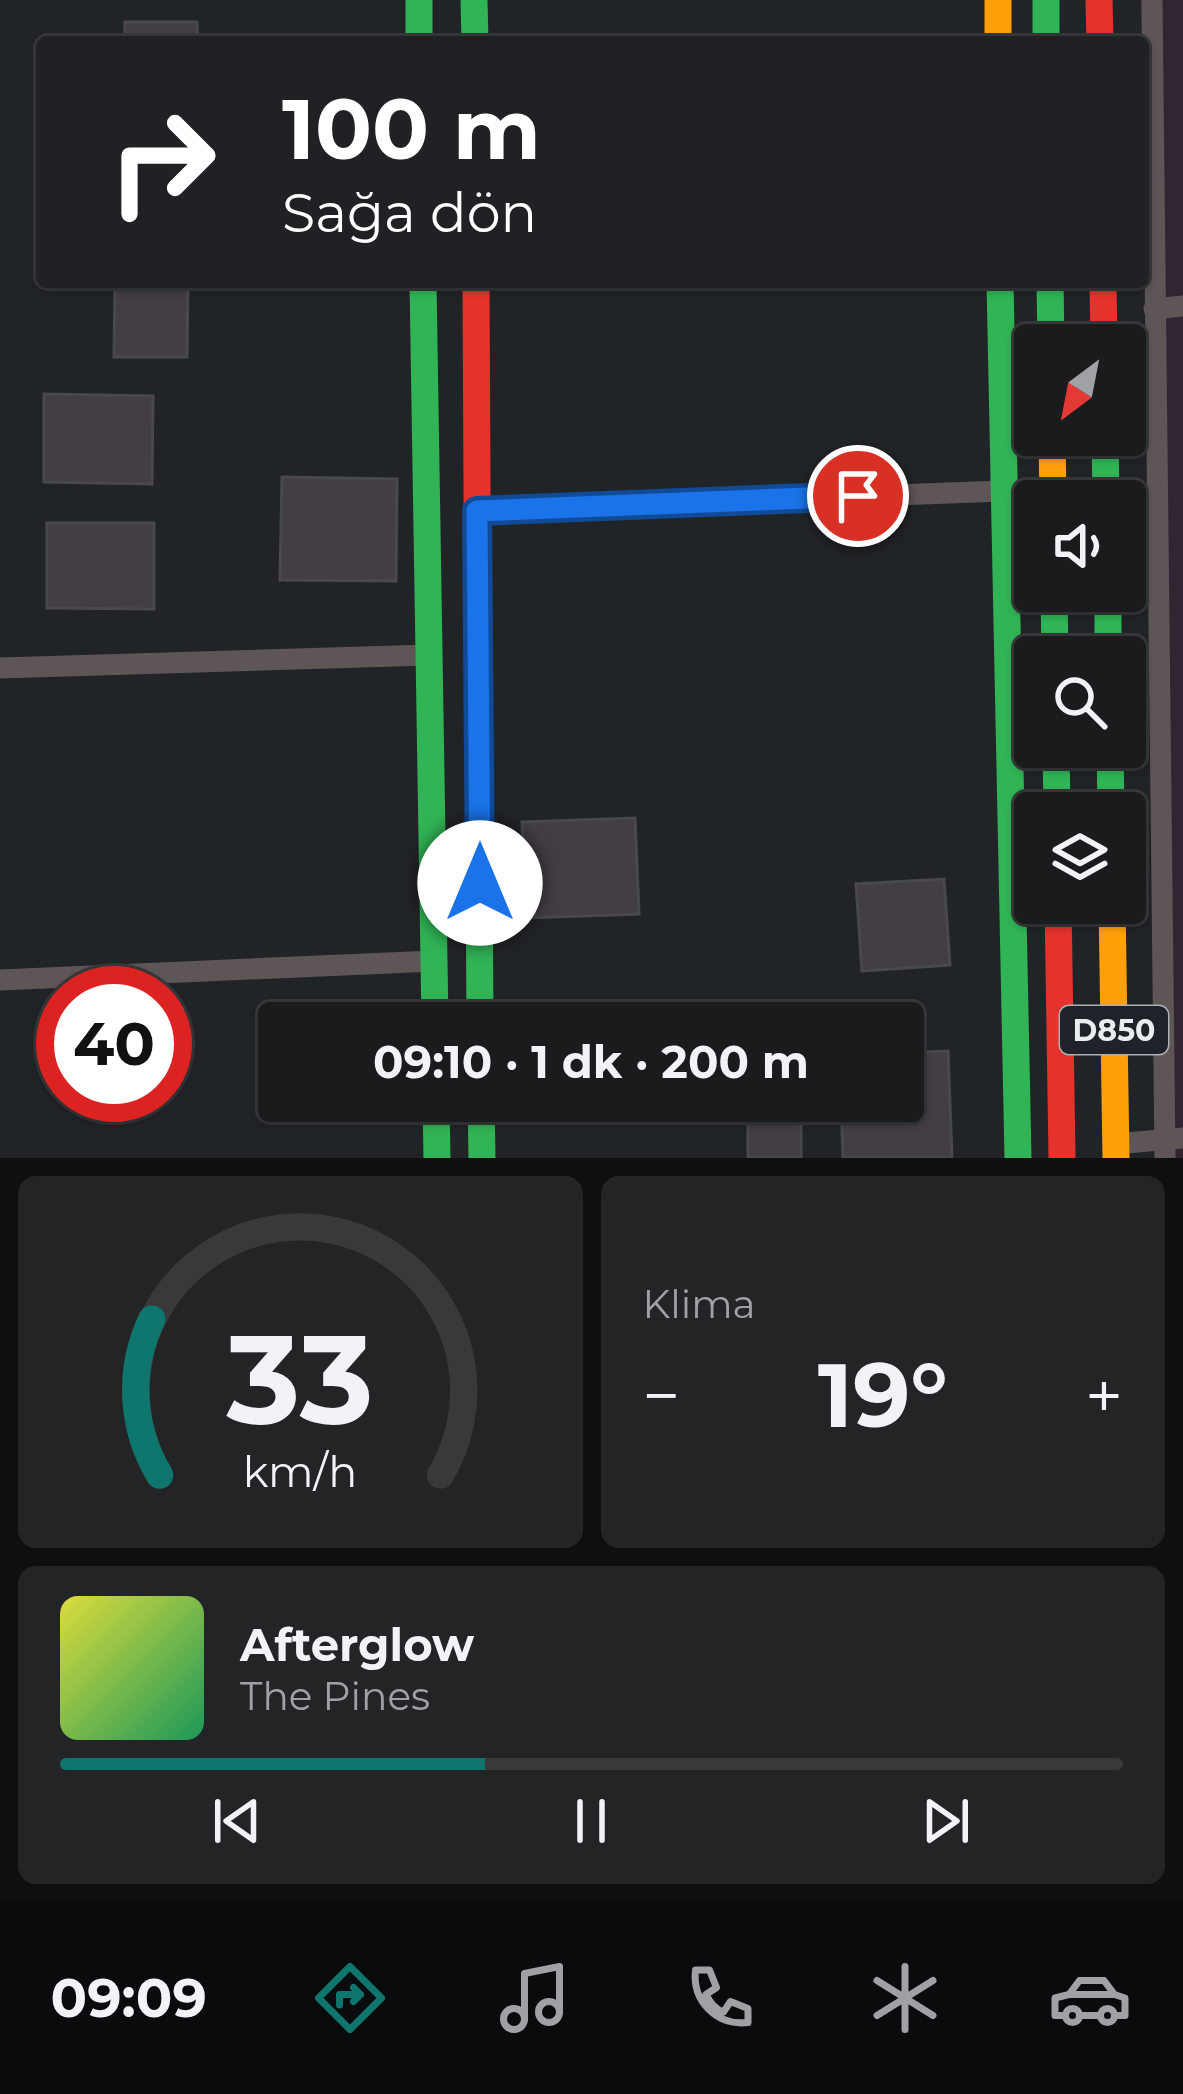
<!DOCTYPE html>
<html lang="tr">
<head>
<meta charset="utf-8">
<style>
  :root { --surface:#191b1d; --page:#222426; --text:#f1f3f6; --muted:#9fa1a4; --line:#37393b; --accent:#0f766e }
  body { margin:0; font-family:Montserrat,sans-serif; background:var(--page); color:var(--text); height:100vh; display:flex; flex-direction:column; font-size:45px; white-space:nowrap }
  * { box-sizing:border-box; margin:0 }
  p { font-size:39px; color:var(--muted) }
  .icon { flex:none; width:66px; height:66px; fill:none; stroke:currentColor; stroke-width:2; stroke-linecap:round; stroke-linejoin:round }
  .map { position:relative; height:1158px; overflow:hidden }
  .sheet { display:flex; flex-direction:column; gap:18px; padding:18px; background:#0e0f10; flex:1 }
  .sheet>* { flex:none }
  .hud { position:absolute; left:36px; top:36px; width:1113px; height:252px; border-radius:12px; box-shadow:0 3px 9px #0004,0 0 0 3px var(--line); background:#202124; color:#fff; overflow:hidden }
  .needle { width:78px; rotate:212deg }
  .tools { position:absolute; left:1014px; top:324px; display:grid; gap:24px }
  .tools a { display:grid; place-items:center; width:132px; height:132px; border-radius:12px; background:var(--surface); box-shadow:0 3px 9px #0004,0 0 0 3px var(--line); font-size:60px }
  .speed { position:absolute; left:36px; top:966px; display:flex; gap:24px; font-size:60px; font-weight:700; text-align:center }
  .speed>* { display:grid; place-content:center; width:156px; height:156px; border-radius:50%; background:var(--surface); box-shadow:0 3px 9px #0004,0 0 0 3px var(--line); line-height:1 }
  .speed .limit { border:18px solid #d22; background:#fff; color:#111 }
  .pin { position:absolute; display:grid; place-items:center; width:102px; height:102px; color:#fff; margin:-51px; border:6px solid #fff; border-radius:50%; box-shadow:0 3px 12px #0007 }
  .me { position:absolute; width:132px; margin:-66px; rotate:0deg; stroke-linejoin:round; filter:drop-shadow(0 0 9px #0008) }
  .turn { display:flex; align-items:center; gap:42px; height:252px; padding:0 48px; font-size:54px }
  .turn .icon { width:156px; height:156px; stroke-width:2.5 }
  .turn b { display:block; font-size:84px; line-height:102px }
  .big { font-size:90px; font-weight:700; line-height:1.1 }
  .sheet .card { flex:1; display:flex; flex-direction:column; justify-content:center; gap:18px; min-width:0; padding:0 42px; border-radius:18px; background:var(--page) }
  .sheet .dial { align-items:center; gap:0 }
  .dial svg { height:312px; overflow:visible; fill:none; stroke:var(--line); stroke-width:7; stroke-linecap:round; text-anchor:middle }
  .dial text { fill:var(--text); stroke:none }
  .song { display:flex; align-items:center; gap:36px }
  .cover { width:144px; height:144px; border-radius:18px; background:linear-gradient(135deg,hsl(60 70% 55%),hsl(150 70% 35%)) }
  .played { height:12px; border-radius:6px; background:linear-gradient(90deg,var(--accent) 40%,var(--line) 40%) }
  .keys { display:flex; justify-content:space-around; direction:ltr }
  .heat { display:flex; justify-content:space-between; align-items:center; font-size:66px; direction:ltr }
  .sheet .tiles { flex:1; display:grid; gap:18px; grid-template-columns:1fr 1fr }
  .card:last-child { grid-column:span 2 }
  .trip { position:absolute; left:258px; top:1002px; width:666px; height:120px; border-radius:12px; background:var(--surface); box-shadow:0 3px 9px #0004,0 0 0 3px var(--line); font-weight:700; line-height:120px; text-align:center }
  .tab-bar { display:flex; height:192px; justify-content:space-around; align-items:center; background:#0a0b0c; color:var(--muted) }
  .tab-bar .icon { width:84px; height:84px }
  .tab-bar .active { color:var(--accent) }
  .tab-bar b { font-size:54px; color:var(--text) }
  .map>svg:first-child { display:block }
</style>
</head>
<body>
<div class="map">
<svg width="1183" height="1158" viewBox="0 0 1183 1158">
  <rect width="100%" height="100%" fill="#212427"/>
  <!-- industrial -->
  <polygon fill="#312531" points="1140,0 1183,0 1183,1158 1160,1158"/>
  <!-- building -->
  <g fill="#433d44" stroke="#48494b" stroke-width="3">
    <polygon points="125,22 197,22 198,42 125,42"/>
    <polygon points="39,142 42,142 42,243 41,243"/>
    <polygon points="115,282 188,282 187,357 114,357"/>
    <polygon points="44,394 153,396 152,484 44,482"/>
    <polygon points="282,477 397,479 396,581 280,580"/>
    <polygon points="47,523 154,523 154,609 47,608"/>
    <polygon points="635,818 639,914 526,918 522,822"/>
    <polygon points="944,879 950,965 862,971 856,884"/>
    <polygon points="948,1051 952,1158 843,1158 841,1101 903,1101 903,1053"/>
    <rect x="748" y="1109" width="53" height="49"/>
  </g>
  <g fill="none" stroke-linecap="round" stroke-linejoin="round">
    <!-- street -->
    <g stroke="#5e5656" stroke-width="21">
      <polyline points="1152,0 1165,1158"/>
      <polyline points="1154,309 1183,306"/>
      <polyline points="477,511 1001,491"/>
      <polyline points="0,668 429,655"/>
      <polyline points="0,980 434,961"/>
      <polyline points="1115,1144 1183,1138"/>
    </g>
    <!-- fast -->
    <g stroke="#30b455" stroke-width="27">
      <polyline points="419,0 419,42"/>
      <polyline points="474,0 475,42"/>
      <polyline points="1046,0 1046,42"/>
      <polyline points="423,282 435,1023"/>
      <polyline points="1000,282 1018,1158"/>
      <polyline points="1050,282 1051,345"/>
      <polyline points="1105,435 1106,501"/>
      <polyline points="1054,591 1055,657"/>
      <polyline points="1108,591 1108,657"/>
      <polyline points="478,688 480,1023"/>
      <polyline points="1056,747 1057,813"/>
      <polyline points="1110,747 1111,813"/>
      <polyline points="436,1101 437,1158"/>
      <polyline points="481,1101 482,1158"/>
    </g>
    <!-- slow -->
    <g stroke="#ff9f0a" stroke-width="27">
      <polyline points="998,0 998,42"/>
      <polyline points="1052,435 1053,501"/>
      <polyline points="1112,903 1116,1158"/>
    </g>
    <!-- jam -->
    <g stroke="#e5322d" stroke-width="27">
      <polyline points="1099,0 1100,42"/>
      <polyline points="476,282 478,688"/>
      <polyline points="1103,282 1104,345"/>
      <polyline points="1058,903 1062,1158"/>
    </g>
  </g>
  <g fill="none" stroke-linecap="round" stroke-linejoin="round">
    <!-- route casing -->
    <g stroke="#114b97" stroke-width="30">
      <polyline id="route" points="480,883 477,511 858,496"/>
    </g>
    <!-- route -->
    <use href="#route" stroke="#1a73e8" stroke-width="21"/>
  </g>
  <g text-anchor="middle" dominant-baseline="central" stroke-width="12" stroke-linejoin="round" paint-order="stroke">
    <!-- shield labels -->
    <rect fill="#1f2329" stroke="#adb0b4" stroke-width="3" x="1060" y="1006" width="108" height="48" rx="9"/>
    <g font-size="30" font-weight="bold" fill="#eaedf0">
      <text x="1114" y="1030">D850</text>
    </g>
  </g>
</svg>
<div class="tools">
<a><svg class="needle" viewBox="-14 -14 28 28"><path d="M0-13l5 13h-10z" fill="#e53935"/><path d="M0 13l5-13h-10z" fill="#9fa1a4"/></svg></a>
<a><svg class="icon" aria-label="sound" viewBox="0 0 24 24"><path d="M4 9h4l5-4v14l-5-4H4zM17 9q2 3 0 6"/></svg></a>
<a><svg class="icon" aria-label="search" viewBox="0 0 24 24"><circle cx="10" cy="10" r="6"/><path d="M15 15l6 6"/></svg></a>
<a><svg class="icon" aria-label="layers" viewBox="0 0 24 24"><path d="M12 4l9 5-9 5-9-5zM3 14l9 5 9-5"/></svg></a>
</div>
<div class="speed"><div class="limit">40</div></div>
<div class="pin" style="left:858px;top:496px;background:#d93025"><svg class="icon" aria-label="arrive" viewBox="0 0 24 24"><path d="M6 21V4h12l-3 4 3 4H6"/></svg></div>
<svg class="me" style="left:480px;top:883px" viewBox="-20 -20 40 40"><circle r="19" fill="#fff"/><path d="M0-13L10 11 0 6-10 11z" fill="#1a73e8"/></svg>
<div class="trip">09:10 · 1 dk · 200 m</div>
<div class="hud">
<div class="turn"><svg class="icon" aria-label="right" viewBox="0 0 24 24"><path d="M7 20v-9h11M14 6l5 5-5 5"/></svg><div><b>100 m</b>Sağa dön</div></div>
</div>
</div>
<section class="sheet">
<div class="tiles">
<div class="card dial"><svg viewBox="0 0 100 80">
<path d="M14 69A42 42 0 1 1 86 69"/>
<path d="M14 69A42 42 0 0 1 12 29" stroke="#0f766e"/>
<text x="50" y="56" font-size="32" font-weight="700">33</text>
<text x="50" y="72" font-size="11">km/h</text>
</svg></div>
<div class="card"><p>Klima</p>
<div class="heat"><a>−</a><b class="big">19°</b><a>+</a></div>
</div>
<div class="card">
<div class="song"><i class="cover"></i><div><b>Afterglow</b><p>The Pines</p></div></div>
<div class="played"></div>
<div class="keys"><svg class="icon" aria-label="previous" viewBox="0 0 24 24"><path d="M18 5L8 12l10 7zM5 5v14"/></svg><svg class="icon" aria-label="pause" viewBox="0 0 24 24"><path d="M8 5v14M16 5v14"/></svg><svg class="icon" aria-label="next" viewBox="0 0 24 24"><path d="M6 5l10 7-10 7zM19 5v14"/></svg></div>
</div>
</div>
</section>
<nav class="tab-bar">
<b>09:09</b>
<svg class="icon active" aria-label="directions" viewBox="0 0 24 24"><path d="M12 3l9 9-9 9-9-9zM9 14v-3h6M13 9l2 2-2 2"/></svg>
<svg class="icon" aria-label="music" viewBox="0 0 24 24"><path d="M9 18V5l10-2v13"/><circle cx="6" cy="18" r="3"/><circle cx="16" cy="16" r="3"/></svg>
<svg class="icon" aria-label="phone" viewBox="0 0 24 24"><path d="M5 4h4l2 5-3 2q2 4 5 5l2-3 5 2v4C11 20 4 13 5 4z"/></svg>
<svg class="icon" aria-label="climate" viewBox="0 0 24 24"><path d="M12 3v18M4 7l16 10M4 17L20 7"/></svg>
<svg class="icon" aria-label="car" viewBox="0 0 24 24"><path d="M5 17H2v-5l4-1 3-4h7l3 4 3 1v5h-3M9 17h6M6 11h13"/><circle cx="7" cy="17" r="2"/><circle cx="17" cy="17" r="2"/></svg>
</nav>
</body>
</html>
